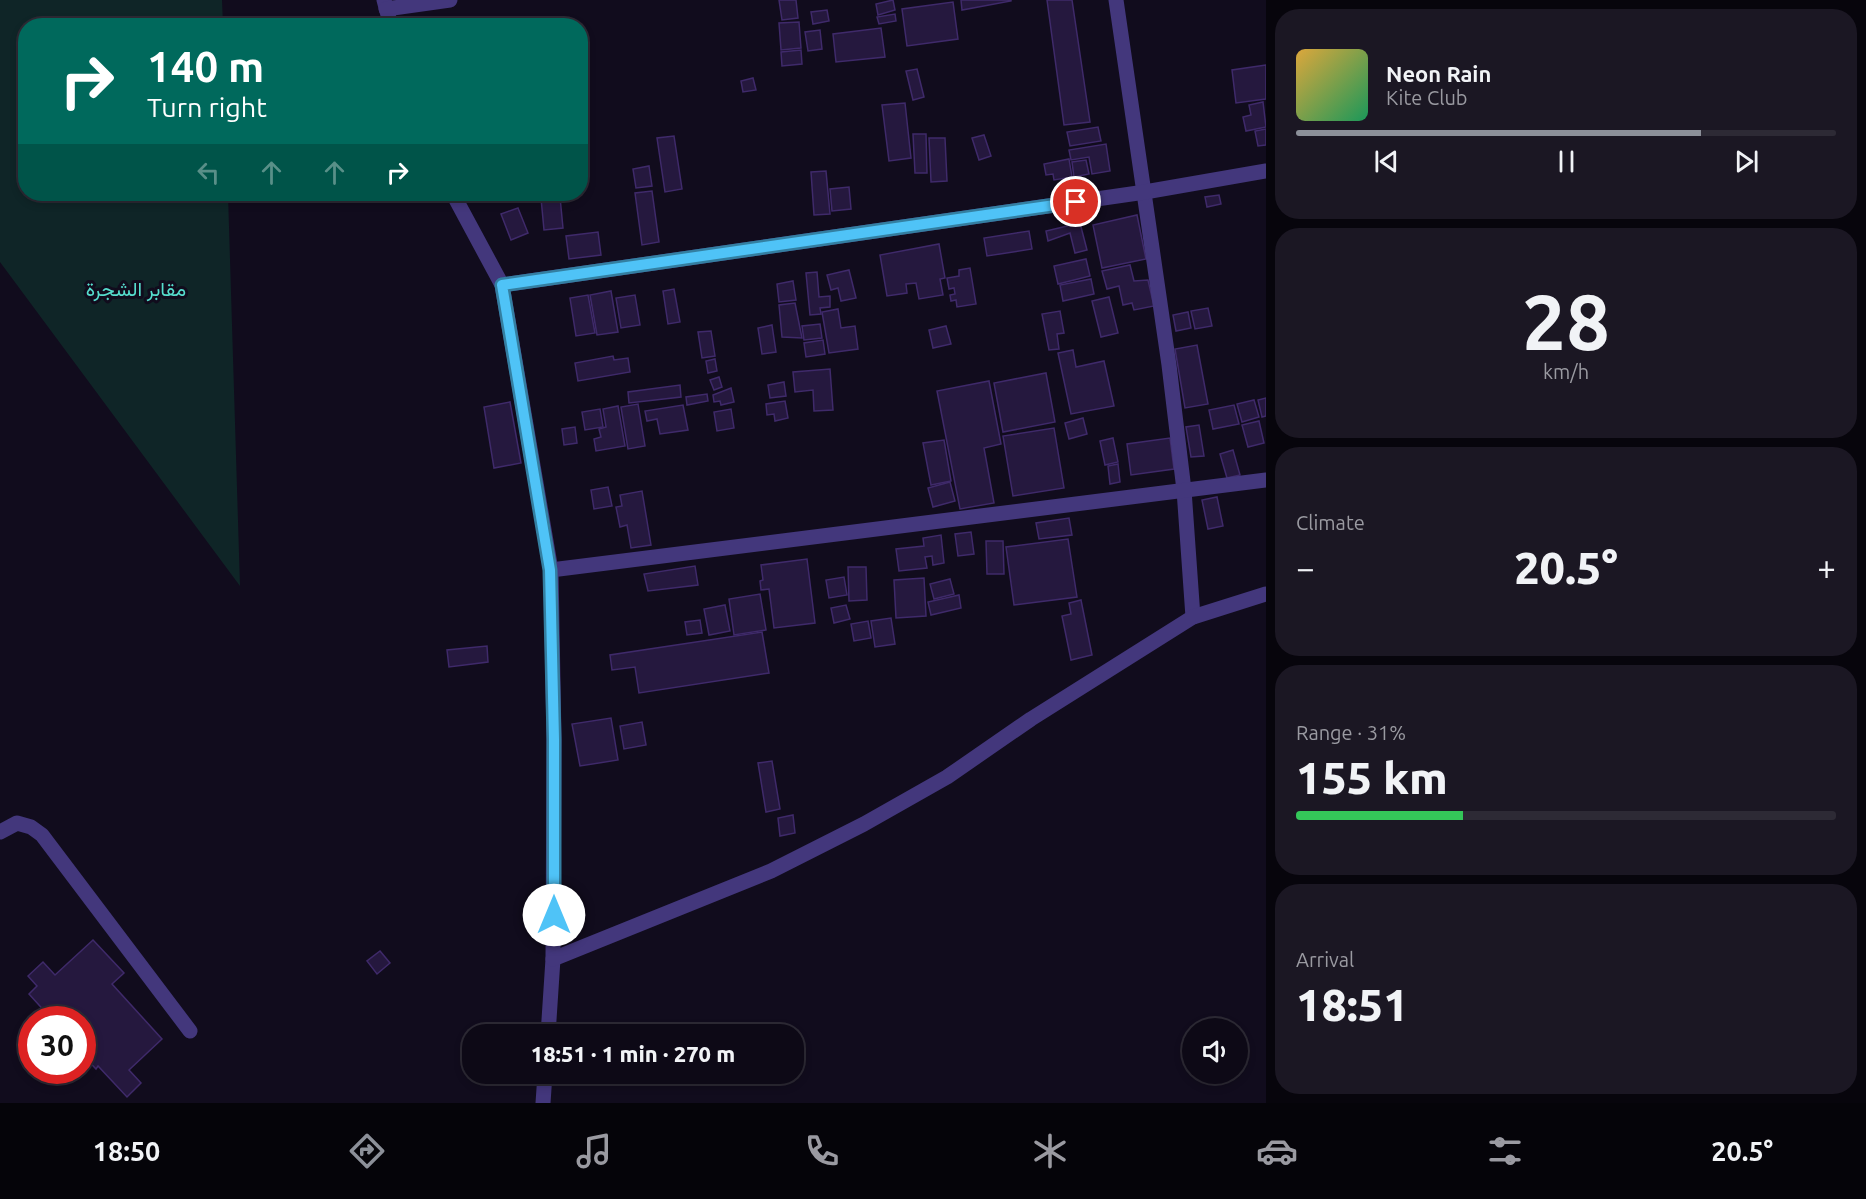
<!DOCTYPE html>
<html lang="en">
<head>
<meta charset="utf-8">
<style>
  :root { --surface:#0d0916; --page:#1b1723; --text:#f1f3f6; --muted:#9a9aa1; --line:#2d2a35; --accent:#8c9099 }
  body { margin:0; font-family:Ubuntu,Vazirmatn,sans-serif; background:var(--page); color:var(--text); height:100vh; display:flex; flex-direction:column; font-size:22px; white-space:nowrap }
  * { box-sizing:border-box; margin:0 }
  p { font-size:20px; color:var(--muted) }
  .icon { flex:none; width:33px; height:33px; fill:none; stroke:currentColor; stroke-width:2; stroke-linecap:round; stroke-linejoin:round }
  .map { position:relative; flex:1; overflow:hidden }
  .panel { display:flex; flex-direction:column; gap:9px; padding:9px; background:#07050c; width:600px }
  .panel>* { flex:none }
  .top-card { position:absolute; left:18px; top:18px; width:570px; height:183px; border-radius:24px; box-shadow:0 3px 9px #0003,0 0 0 2px var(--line); background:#00695c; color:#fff; overflow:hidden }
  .tools { position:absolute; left:1182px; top:1018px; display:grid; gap:12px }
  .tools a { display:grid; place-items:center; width:66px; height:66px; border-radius:50%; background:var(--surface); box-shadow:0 3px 9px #0003,0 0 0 2px var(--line); font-size:30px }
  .speed { position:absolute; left:18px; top:1006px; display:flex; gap:12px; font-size:30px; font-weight:700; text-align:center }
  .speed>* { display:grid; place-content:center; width:78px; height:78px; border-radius:50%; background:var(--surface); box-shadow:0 3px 9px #0003,0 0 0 2px var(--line); line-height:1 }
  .speed .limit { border:9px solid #d22; background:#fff; color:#111 }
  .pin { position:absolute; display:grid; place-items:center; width:51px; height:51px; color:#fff; margin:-26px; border:3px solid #fff; border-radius:50%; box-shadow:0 2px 6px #0007 }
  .me { position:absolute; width:66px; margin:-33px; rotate:0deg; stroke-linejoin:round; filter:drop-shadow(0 0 4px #0008) }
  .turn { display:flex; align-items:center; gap:21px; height:126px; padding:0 30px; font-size:27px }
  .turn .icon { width:78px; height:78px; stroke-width:2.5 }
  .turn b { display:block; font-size:42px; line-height:51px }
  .lanes { display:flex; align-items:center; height:57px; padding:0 30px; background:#0003; justify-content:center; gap:30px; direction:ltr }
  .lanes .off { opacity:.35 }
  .big { font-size:45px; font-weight:800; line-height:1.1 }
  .panel .tile { flex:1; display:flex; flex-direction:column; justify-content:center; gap:9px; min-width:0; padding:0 21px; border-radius:24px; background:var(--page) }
  .panel .dial { align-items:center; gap:0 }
  .dial b { font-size:78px; line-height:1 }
  .song { display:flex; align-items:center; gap:18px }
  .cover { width:72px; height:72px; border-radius:9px; background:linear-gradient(135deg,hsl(40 70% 55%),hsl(150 70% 35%)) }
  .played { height:6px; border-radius:3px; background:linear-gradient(90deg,var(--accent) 75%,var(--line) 75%) }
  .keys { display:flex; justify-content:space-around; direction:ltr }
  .heat { display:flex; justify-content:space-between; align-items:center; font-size:33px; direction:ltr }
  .charge { height:9px; border-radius:4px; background:linear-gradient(90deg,#34c759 31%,var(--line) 0) }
  .trip { position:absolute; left:462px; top:1024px; width:342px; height:60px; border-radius:24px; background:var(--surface); box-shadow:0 3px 9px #0003,0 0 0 2px var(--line); font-weight:800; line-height:60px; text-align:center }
  .tab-bar { display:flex; height:96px; justify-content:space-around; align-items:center; background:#050409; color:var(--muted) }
  .tab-bar .icon { width:42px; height:42px }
  .tab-bar .active { color:var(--accent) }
  .tab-bar b { font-size:27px; color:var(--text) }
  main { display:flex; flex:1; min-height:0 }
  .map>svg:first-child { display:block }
</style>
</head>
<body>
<main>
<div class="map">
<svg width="1266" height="1103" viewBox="0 0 1266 1103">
  <rect width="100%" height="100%" fill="#110c1d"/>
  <!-- green -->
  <polygon fill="#0f2527" points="0,0 222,0 223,25 26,26 26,194 228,194 240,586 0,262"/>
  <!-- building -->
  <g fill="#25183e" stroke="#3f2a6a" stroke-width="1.5">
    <polygon points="779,0 796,0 798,18 782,20"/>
    <polygon points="893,0 895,10 878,15 876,4"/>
    <polygon points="961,0 1011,0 1011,1 962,10"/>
    <polygon points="1047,0 1072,0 1090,122 1064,125"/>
    <polygon points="953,2 958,39 907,46 902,9"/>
    <polygon points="827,10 829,21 813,24 811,12"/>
    <polygon points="895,14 896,21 879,24 877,17"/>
    <polygon points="799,22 801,48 781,50 779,23"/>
    <polygon points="881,28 885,57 836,62 833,34"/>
    <polygon points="820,30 822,49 808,51 805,32"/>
    <polygon points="801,50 802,64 782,66 781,52"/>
    <polygon points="1266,65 1266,99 1236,103 1232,70"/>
    <polygon points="917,69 924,97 913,100 906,71"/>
    <polygon points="753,78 756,90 743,92 741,81"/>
    <polygon points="1263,102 1266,127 1246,131 1243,117 1251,115 1249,105"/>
    <polygon points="905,103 911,158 889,161 882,105"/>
    <polygon points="1098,127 1101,141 1070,146 1067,132"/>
    <polygon points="1266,129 1266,145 1258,146 1255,131"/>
    <polygon points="913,134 926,134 927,173 915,173"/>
    <polygon points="984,135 991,156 979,160 972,138"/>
    <polygon points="674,136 682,189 665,192 657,138"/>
    <polygon points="929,138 945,138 947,181 931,182"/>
    <polygon points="1106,144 1110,171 1092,174 1089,157 1071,160 1069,150"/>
    <polygon points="1069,159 1072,177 1054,180 1053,174 1046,175 1044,164"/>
    <polygon points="1086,160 1089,174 1074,177 1072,162"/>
    <polygon points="649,166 652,186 636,188 633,169"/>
    <polygon points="826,171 830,214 814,215 811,172"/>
    <polygon points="849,187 851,209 832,211 830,189"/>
    <polygon points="652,191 659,242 642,245 635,193"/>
    <polygon points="1219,195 1221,204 1207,207 1205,197"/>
    <polygon points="560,197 563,228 544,230 541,198"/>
    <polygon points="518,208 528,233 511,240 501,214"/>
    <polygon points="1137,215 1146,259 1102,268 1093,225"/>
    <polygon points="1080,223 1087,250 1075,253 1070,233 1048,241 1046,231"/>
    <polygon points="1029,231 1032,249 987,256 984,238"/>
    <polygon points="598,232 601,255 569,259 566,236"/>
    <polygon points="939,244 945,278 940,279 943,295 919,299 916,283 906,284 907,293 887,296 880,255"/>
    <polygon points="1086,259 1090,276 1058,284 1054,266"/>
    <polygon points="1130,265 1134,281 1148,280 1154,306 1134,310 1132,303 1123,305 1119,286 1107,289 1102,271"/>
    <polygon points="970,268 976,304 957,307 956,300 951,301 950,295 955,294 954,288 949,289 947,278 959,276 959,270"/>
    <polygon points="849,270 856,298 841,301 838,288 831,290 827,275"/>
    <polygon points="817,272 819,297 830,296 830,307 820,308 821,314 810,315 806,273"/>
    <polygon points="1091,279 1094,294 1063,301 1060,285"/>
    <polygon points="793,281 796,300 779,302 777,284"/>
    <polygon points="674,289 680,322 668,324 663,291"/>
    <polygon points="611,291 618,332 597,335 590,295"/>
    <polygon points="588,295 595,333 576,336 570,298"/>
    <polygon points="635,295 640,325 621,328 616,298"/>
    <polygon points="1109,297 1118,333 1101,337 1092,301"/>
    <polygon points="795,303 802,338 782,337 779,305"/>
    <polygon points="1208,308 1212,326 1195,329 1191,311"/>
    <polygon points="838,309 841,328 855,326 858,349 829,353 822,312"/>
    <polygon points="1060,311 1064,333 1057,334 1059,349 1049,350 1042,314"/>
    <polygon points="1188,312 1191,328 1176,331 1173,315"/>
    <polygon points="820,324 822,338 804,340 802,326"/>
    <polygon points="772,325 776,352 762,354 758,328"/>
    <polygon points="946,326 951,344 933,348 929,330"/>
    <polygon points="711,331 715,356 702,358 698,332"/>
    <polygon points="823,340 825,354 806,357 804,343"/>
    <polygon points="1197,345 1208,404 1185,408 1175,349"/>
    <polygon points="1073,350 1076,367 1104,361 1114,406 1071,414 1058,353"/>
    <polygon points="613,356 614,360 628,358 630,372 578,381 575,363"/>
    <polygon points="715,359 717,371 708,373 706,361"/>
    <polygon points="830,369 833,410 814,411 813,390 795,392 793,372"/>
    <polygon points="1046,373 1055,422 1003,432 994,383"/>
    <polygon points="719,377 722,387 714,390 710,380"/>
    <polygon points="989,381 1001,444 984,448 994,503 960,509 937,391"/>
    <polygon points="784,382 786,396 770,398 768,385"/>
    <polygon points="680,385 681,397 629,403 628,392"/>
    <polygon points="731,388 734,402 721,405 720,401 714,402 713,395"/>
    <polygon points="707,394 708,401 687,405 686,397"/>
    <polygon points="1266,398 1266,416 1262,417 1258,400"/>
    <polygon points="1254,400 1259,417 1242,422 1237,404"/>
    <polygon points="785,401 788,418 775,421 774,414 767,415 766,404"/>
    <polygon points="510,402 521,463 494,468 484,407"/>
    <polygon points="638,404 645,446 628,449 621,407"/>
    <polygon points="683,405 688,430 660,434 657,419 647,421 645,411"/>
    <polygon points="1234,405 1239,424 1213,429 1209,410"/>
    <polygon points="618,406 625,446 596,451 594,439 601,437 599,429 606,427 603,409"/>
    <polygon points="600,409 603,427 585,430 582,412"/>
    <polygon points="731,409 734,428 717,431 714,412"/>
    <polygon points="1083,418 1087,434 1069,439 1065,423"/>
    <polygon points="1259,421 1264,443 1248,447 1242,425"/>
    <polygon points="1199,425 1204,456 1191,457 1186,427"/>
    <polygon points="575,427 577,443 564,445 562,429"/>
    <polygon points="1054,428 1064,488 1013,496 1003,436"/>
    <polygon points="1113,438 1118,462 1105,465 1100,441"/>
    <polygon points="1170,438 1174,469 1131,475 1127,444"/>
    <polygon points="944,440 951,481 931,485 923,443"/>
    <polygon points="1233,450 1240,475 1227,478 1220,454"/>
    <polygon points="1118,464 1120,482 1110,484 1108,466"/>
    <polygon points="950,482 955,501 933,507 928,488"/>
    <polygon points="608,487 612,506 594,509 591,490"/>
    <polygon points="642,491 651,545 631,548 627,525 620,527 616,507 622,506 620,495"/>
    <polygon points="1217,497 1223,526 1208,529 1202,500"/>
    <polygon points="1069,518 1072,535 1039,539 1036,523"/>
    <polygon points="971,532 974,554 958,556 955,534"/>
    <polygon points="941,535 944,563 933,565 932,556 925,557 927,568 899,571 896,549 924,546 923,538"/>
    <polygon points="1068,539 1077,597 1014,605 1006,547"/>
    <polygon points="986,541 1003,541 1004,574 987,574"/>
    <polygon points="807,559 815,623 774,628 769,589 761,590 760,581 763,580 761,565"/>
    <polygon points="695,566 698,585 648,591 644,574"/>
    <polygon points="848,567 866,567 867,600 849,601"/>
    <polygon points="844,577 847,595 829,598 826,580"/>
    <polygon points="924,578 926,616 896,618 894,580"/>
    <polygon points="950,579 954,594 934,599 930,584"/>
    <polygon points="760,594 766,630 734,635 729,599"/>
    <polygon points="959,595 961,608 931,615 928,602"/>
    <polygon points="1081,600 1092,655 1071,660 1062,616 1071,614 1069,603"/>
    <polygon points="725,605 730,631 709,635 704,609"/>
    <polygon points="846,605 850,619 834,623 831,608"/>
    <polygon points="891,618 895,644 875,647 871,621"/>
    <polygon points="700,620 702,633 687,635 685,622"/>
    <polygon points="868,621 871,638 854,641 851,624"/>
    <polygon points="762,632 769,673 639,693 635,667 612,670 610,655"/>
    <polygon points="487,646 488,662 449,667 447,650"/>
    <polygon points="611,718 618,760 580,766 572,724"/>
    <polygon points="642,722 646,745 624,749 620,726"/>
    <polygon points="772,761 780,809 766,812 758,763"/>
    <polygon points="793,815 795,833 780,836 778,818"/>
    <polygon points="93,940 124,973 112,984 162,1039 129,1070 141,1083 127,1097 98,1066 96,1069 82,1054 82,1020 62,1020 53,1010 48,1015 29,994 37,986 28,976 43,962 55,975"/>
    <polygon points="380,951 390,963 377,974 367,961"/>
  </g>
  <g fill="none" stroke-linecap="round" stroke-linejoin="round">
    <!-- minor -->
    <g stroke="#43377c" stroke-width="15">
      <polyline points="384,0 391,26"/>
      <polyline points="1116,0 1169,365 1184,490 1193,617"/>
      <polyline points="386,9 450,0"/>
      <polyline points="453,194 502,285 551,570 554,739 553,959 548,1035"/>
      <polyline points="502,285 1145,192 1266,171"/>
      <polyline points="551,570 1266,480"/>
      <polyline points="0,832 17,823 31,827 42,835 190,1031"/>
      <polyline points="553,959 771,871 864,824 947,777 1031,719 1193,617 1266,594"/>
      <polyline points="543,1103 545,1074"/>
    </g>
  </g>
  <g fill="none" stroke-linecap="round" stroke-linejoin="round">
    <!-- route casing -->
    <g stroke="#337fa1" stroke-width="15">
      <polyline id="route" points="554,915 554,739 550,570 502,285 1076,202"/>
    </g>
    <!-- route -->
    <use href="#route" stroke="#4fc3f7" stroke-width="10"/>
  </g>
  <g text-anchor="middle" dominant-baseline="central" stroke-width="6" stroke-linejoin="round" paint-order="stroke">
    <!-- park labels -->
    <g font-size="20" fill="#56ddcd" stroke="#110c1d">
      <text x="136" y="288">مقابر الشجرة</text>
    </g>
  </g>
</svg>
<div class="tools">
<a><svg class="icon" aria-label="sound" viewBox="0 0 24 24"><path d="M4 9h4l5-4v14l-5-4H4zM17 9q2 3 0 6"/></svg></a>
</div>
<div class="speed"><div class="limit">30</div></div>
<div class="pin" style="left:1076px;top:202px;background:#d93025"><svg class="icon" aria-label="arrive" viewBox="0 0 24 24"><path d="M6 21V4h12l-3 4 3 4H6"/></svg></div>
<svg class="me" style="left:554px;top:915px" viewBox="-20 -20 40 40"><circle r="19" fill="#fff"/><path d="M0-13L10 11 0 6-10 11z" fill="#4fc3f7"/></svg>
<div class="trip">18:51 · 1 min · 270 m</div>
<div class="top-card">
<div class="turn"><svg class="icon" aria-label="right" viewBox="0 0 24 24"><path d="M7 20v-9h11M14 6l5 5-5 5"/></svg><div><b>140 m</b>Turn right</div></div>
<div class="lanes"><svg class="icon off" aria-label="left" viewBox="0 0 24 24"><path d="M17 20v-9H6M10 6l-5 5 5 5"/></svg><svg class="icon off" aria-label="ahead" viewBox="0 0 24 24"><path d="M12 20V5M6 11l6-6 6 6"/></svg><svg class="icon off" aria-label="ahead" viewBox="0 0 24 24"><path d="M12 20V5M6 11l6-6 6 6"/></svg><svg class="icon" aria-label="right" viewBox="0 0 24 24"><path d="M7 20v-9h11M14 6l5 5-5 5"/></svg></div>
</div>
</div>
<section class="panel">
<div class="tile">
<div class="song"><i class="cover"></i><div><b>Neon Rain</b><p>Kite Club</p></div></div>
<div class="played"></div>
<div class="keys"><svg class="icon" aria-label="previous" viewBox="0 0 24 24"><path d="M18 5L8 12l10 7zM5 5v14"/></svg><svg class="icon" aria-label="pause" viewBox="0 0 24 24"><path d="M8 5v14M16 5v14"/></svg><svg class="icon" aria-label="next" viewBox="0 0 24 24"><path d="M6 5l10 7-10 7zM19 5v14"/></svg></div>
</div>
<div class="tile dial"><b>28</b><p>km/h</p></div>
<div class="tile"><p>Climate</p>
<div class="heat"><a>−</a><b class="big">20.5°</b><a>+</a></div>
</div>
<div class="tile"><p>Range · 31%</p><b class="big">155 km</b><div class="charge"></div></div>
<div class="tile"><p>Arrival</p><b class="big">18:51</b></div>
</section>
</main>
<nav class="tab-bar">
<b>18:50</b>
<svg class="icon active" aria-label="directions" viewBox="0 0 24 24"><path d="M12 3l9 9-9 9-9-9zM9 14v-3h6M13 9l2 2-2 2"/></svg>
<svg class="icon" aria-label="music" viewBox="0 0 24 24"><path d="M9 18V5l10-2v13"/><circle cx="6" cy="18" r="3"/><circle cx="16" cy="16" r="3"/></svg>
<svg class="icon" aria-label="phone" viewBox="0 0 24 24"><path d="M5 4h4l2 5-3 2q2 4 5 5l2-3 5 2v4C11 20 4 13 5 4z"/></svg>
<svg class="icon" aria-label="climate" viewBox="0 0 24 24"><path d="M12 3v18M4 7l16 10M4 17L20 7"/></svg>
<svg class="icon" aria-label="car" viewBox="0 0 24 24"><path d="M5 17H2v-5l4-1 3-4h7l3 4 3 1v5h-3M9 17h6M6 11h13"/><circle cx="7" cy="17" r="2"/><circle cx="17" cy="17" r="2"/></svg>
<svg class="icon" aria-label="filters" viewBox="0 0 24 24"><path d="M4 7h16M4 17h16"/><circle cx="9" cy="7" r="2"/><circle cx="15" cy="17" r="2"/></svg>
<b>20.5°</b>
</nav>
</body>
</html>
